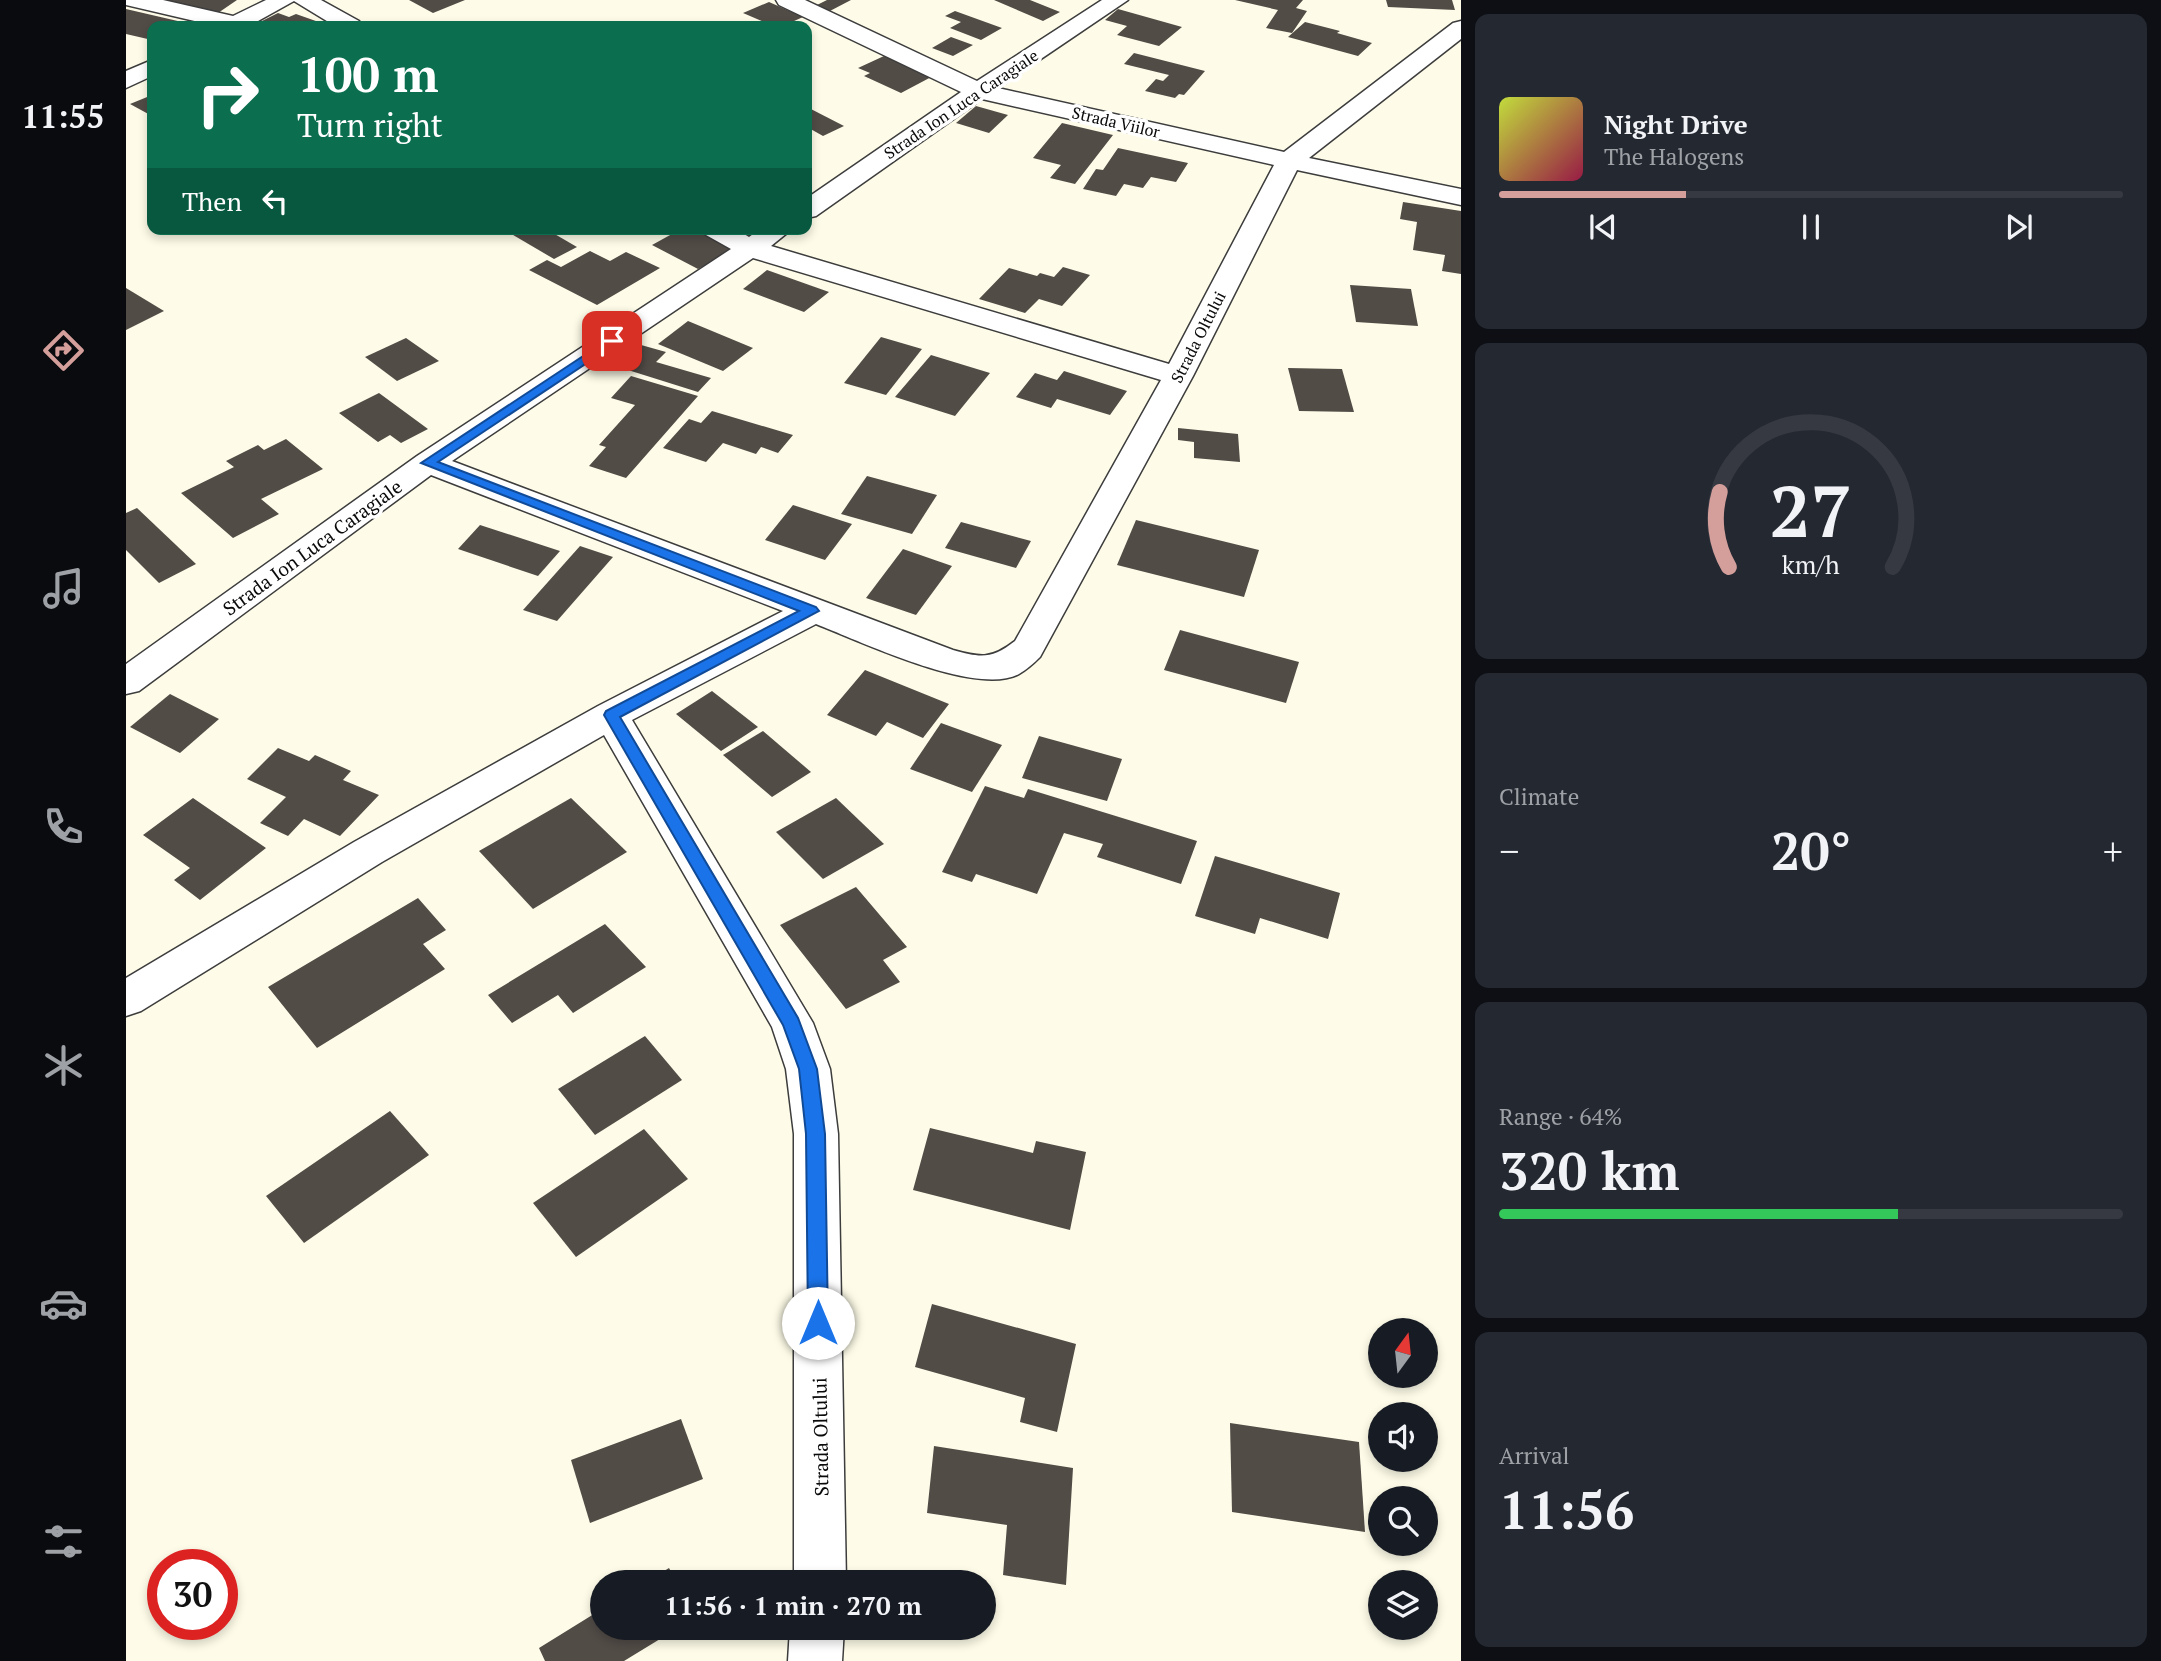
<!DOCTYPE html>
<html lang="en">
<head>
<meta charset="utf-8">
<style>
  :root { --surface:#171b24; --page:#242831; --text:#f1f3f6; --muted:#9ea1a6; --line:#363941; --accent:#d49e9b }
  body { margin:0; font-family:"PT Serif",serif; background:var(--page); color:var(--text); height:100vh; display:flex; flex-direction:column; font-size:26px; white-space:nowrap }
  * { box-sizing:border-box; margin:0 }
  p { font-size:23px; color:var(--muted) }
  .icon { flex:none; width:38px; height:38px; fill:none; stroke:currentColor; stroke-width:2; stroke-linecap:round; stroke-linejoin:round }
  .map { position:relative; flex:1; overflow:hidden }
  .side { display:flex; flex-direction:column; gap:14px; padding:14px; background:#0d0f14; width:700px }
  .side>* { flex:none }
  .guide { position:absolute; left:21px; top:21px; width:665px; height:214px; border-radius:14px; box-shadow:0 4px 10px #0003; background:#0b6e4f; color:#fff; overflow:hidden }
  .needle { width:46px; rotate:15deg }
  .tools { position:absolute; left:1242px; top:1318px; display:grid; gap:14px }
  .tools a { display:grid; place-items:center; width:70px; height:70px; border-radius:50%; background:var(--surface); box-shadow:0 4px 10px #0003; font-size:35px }
  .speed { position:absolute; left:21px; top:1549px; display:flex; gap:14px; font-size:35px; font-weight:700; text-align:center }
  .speed>* { display:grid; place-content:center; width:91px; height:91px; border-radius:50%; background:var(--surface); box-shadow:0 4px 10px #0003; line-height:1 }
  .speed .limit { border:10px solid #d22; background:#fff; color:#111 }
  .pin { position:absolute; display:grid; place-items:center; width:60px; height:60px; color:#fff; margin:-30px; border-radius:14px; box-shadow:0 4px 10px #0006 }
  .me { position:absolute; width:77px; margin:-38px; rotate:0deg; stroke-linejoin:round; filter:drop-shadow(0 0 5px #0008) }
  .turn { display:flex; align-items:center; gap:24px; height:147px; padding:0 35px; font-size:32px }
  .turn .icon { width:91px; height:91px; stroke-width:2.5 }
  .turn b { display:block; font-size:49px; line-height:60px }
  .then { display:flex; align-items:center; height:66px; padding:0 35px; background:#0003; gap:14px; font-size:26px }
  .big { font-size:52px; font-weight:700; line-height:1.1 }
  .side .card { flex:1; display:flex; flex-direction:column; justify-content:center; gap:10px; min-width:0; padding:0 24px; border-radius:14px; background:var(--page) }
  .side .dial { align-items:center; gap:0 }
  .dial svg { height:182px; overflow:visible; fill:none; stroke:var(--line); stroke-width:7; stroke-linecap:round; text-anchor:middle }
  .dial text { fill:var(--text); stroke:none }
  .song { display:flex; align-items:center; gap:21px }
  .cover { width:84px; height:84px; border-radius:10px; background:linear-gradient(135deg,hsl(70 70% 55%),hsl(340 70% 35%)) }
  .played { height:7px; border-radius:4px; background:linear-gradient(90deg,var(--accent) 30%,var(--line) 30%) }
  .keys { display:flex; justify-content:space-around; direction:ltr }
  .heat { display:flex; justify-content:space-between; align-items:center; font-size:38px; direction:ltr }
  .charge { height:10px; border-radius:5px; background:linear-gradient(90deg,#34c759 64%,var(--line) 0) }
  .trip { position:absolute; left:464px; top:1570px; width:406px; height:70px; border-radius:35px; background:var(--surface); box-shadow:0 4px 10px #0003; font-weight:700; line-height:70px; text-align:center }
  main { display:flex; flex:1; min-height:0 }
  .tab-bar { display:flex; flex-direction:column; width:126px; justify-content:space-around; align-items:center; background:#090b0e; color:var(--muted) }
  .tab-bar .icon { width:49px; height:49px }
  .tab-bar .active { color:var(--accent) }
  .tab-bar b { font-size:32px; color:var(--text) }
  .map>svg:first-child { display:block }
</style>
</head>
<body>
<main>
<nav class="tab-bar">
<b>11:55</b>
<svg class="icon active" aria-label="directions" viewBox="0 0 24 24"><path d="M12 3l9 9-9 9-9-9zM9 14v-3h6M13 9l2 2-2 2"/></svg>
<svg class="icon" aria-label="music" viewBox="0 0 24 24"><path d="M9 18V5l10-2v13"/><circle cx="6" cy="18" r="3"/><circle cx="16" cy="16" r="3"/></svg>
<svg class="icon" aria-label="phone" viewBox="0 0 24 24"><path d="M5 4h4l2 5-3 2q2 4 5 5l2-3 5 2v4C11 20 4 13 5 4z"/></svg>
<svg class="icon" aria-label="climate" viewBox="0 0 24 24"><path d="M12 3v18M4 7l16 10M4 17L20 7"/></svg>
<svg class="icon" aria-label="car" viewBox="0 0 24 24"><path d="M5 17H2v-5l4-1 3-4h7l3 4 3 1v5h-3M9 17h6M6 11h13"/><circle cx="7" cy="17" r="2"/><circle cx="17" cy="17" r="2"/></svg>
<svg class="icon" aria-label="filters" viewBox="0 0 24 24"><path d="M4 7h16M4 17h16"/><circle cx="9" cy="7" r="2"/><circle cx="15" cy="17" r="2"/></svg>
</nav>
<div class="map">
<svg width="1335" height="1661" viewBox="0 0 1335 1661">
  <rect width="100%" height="100%" fill="#fefce8"/>
  <!-- building -->
  <g fill="#524c47">
    <polygon points="43,0 111,0 92,13 40,2"/>
    <polygon points="283,0 339,0 307,13"/>
    <polygon points="701,0 725,0 702,12 689,6"/>
    <polygon points="868,0 904,0 934,12 917,21"/>
    <polygon points="1109,0 1177,0 1170,8 1181,11 1166,33 1140,28 1152,10"/>
    <polygon points="1260,0 1326,0 1329,10 1262,7"/>
    <polygon points="643,2 677,17 657,26 647,26 617,13"/>
    <polygon points="0,9 56,22 48,26 26,26 26,40 0,34"/>
    <polygon points="992,9 1056,27 1033,46 991,35 1001,26 979,20"/>
    <polygon points="829,11 876,28 855,40 824,28 835,22 819,16"/>
    <polygon points="152,13 163,17 170,14 204,26 130,24"/>
    <polygon points="1179,22 1214,31 1211,33 1246,43 1232,56 1162,37"/>
    <polygon points="825,37 847,45 827,56 806,48"/>
    <polygon points="1008,53 1079,71 1058,95 1053,94 1049,98 1019,91 1030,79 1037,81 1043,75 998,64"/>
    <polygon points="758,56 769,61 772,59 809,75 775,93 738,76 744,73 732,68"/>
    <polygon points="26,95 26,116 4,104"/>
    <polygon points="850,106 882,115 863,133 830,123"/>
    <polygon points="681,107 718,126 697,136 681,127"/>
    <polygon points="936,123 987,135 949,184 924,178 935,165 907,158"/>
    <polygon points="992,148 1062,163 1050,182 1025,177 1017,188 998,184 990,196 957,189 970,169 977,170"/>
    <polygon points="1277,202 1335,211 1335,274 1316,271 1319,255 1287,250 1291,222 1274,219"/>
    <polygon points="377,229 420,229 451,247 428,259"/>
    <polygon points="555,229 570,229 608,249 572,269 526,245"/>
    <polygon points="464,251 484,261 500,252 534,268 471,305 403,270 421,260 435,267"/>
    <polygon points="937,267 964,275 936,306 913,299 899,313 853,299 883,268 911,276 914,273 928,277"/>
    <polygon points="641,270 703,292 678,312 617,289"/>
    <polygon points="1224,285 1285,289 1292,326 1230,322"/>
    <polygon points="0,288 38,311 0,330"/>
    <polygon points="562,321 627,348 597,371 532,344"/>
    <polygon points="755,337 796,349 760,395 718,383"/>
    <polygon points="280,338 313,361 271,381 239,357"/>
    <polygon points="508,343 540,352 530,362 585,378 572,392 486,365"/>
    <polygon points="805,355 864,373 829,416 769,397"/>
    <polygon points="1162,368 1216,369 1228,412 1173,411"/>
    <polygon points="938,371 1001,391 984,415 931,399 925,408 890,397 909,373 931,380"/>
    <polygon points="505,376 572,396 500,478 463,466 480,447 473,445 509,405 485,398"/>
    <polygon points="253,393 302,429 275,443 264,435 252,442 213,413"/>
    <polygon points="586,411 667,435 652,453 635,447 630,454 597,443 580,462 537,448 563,419 575,423"/>
    <polygon points="1052,428 1112,434 1114,462 1068,458 1068,442 1052,440"/>
    <polygon points="160,439 197,469 135,499 153,514 107,538 55,493 108,467 100,461 132,445 138,450"/>
    <polygon points="741,476 811,495 786,534 715,514"/>
    <polygon points="667,505 726,524 699,560 639,540"/>
    <polygon points="11,508 70,564 33,583 0,550 0,513"/>
    <polygon points="1010,520 1133,550 1118,597 991,565"/>
    <polygon points="835,522 905,541 890,568 819,548"/>
    <polygon points="354,525 434,551 412,576 332,549"/>
    <polygon points="454,546 487,557 431,621 397,610"/>
    <polygon points="777,549 826,566 790,615 740,598"/>
    <polygon points="1054,630 1173,662 1160,703 1038,670"/>
    <polygon points="739,670 823,704 797,738 761,722 750,736 701,715"/>
    <polygon points="586,691 632,727 595,751 550,714"/>
    <polygon points="44,694 93,719 54,753 4,727"/>
    <polygon points="815,723 876,745 846,792 784,769"/>
    <polygon points="637,731 685,772 646,797 597,755"/>
    <polygon points="913,736 996,759 981,801 896,778"/>
    <polygon points="152,748 183,761 189,755 225,771 217,780 253,795 214,836 178,819 162,836 134,823 160,797 121,779"/>
    <polygon points="859,786 898,798 902,789 1071,841 1055,884 971,857 977,844 938,833 911,894 850,874 846,882 816,872"/>
    <polygon points="67,798 140,848 74,900 48,880 64,868 17,835"/>
    <polygon points="445,798 501,852 407,909 353,851"/>
    <polygon points="710,798 758,844 697,879 650,832"/>
    <polygon points="1089,856 1214,893 1202,939 1134,918 1129,934 1069,916"/>
    <polygon points="730,887 781,947 757,960 774,982 720,1009 654,925"/>
    <polygon points="292,898 320,930 297,944 319,969 191,1048 142,987"/>
    <polygon points="479,924 520,967 447,1013 432,995 386,1023 362,995"/>
    <polygon points="519,1036 556,1080 469,1135 432,1089"/>
    <polygon points="264,1111 303,1155 178,1243 140,1196"/>
    <polygon points="804,1128 907,1153 910,1141 960,1152 944,1230 787,1190"/>
    <polygon points="518,1129 562,1179 450,1257 407,1203"/>
    <polygon points="806,1304 950,1344 931,1432 894,1422 899,1398 789,1367"/>
    <polygon points="555,1419 577,1479 464,1523 445,1460"/>
    <polygon points="1104,1423 1233,1442 1239,1532 1106,1512"/>
    <polygon points="808,1446 947,1468 940,1585 877,1575 881,1525 801,1513"/>
    <polygon points="543,1568 551,1582 520,1582"/>
    <polygon points="476,1609 476,1628 552,1628 498,1661 419,1661 413,1648"/>
  </g>
  <g fill="none" stroke-linecap="round" stroke-linejoin="round">
    <!-- street casing -->
    <g stroke="#3d3d3d" stroke-width="3">
      <g id="street">
        <polygon points="0,0 37,0 107,16 140,0 195,0 233,21 236,26 209,26 168,1 123,26 90,26 0,5"/>
        <path d="M650,0H679L851,81L976,0H1002L872,88L1158,152L1327,23L1335,21V39L1183,158L1335,189V205L1171,170L1067,376L914,657C908,663 900,670 893,674C850,697 734,641 690,624L506,720L687,1023L704,1069L712,1134L720,1582H668V1134L660,1069L646,1027L478,735L256,862L15,1011L0,1016V978L228,842L472,706L657,611L305,475L13,691L0,694V664L291,456L605,249L580,235L577,229H610L623,237L634,229H666L645,246L1043,364L1148,165L856,99L690,216L681,218V198L835,92L653,5ZM627,258L1035,380L889,641C866,659 855,658 827,650L326,461Z"/>
        <polygon points="26,60 26,76 0,88 0,71"/>
        <polygon points="664,1628 718,1628 716,1661 662,1661"/>
      </g>
    </g>
    <!-- street -->
    <use href="#street" fill="#fff" fill-rule="evenodd"/>
  </g>
  <!-- route -->
  <polygon fill="#1a73e8" stroke="#114b97" stroke-width="2" points="486,337 491,338 491,343 312,462 690,607 693,611 494,717 672,1018 691,1069 699,1134 702,1323 699,1330 692,1332 685,1330 682,1323 680,1134 673,1069 657,1025 478,715 480,711 673,611 295,463"/>
  <g text-anchor="middle" dominant-baseline="central" stroke-width="7" stroke-linejoin="round" paint-order="stroke">
    <!-- far-street labels -->
    <g font-size="16" fill="#0a0a0a" stroke="#fff">
      <text transform="translate(835 104) rotate(-34)">Strada Ion Luca Caragiale</text>
      <text transform="translate(990 122) rotate(13)">Strada Viilor</text>
      <text transform="translate(1072 337) rotate(-63)">Strada Oltului</text>
    </g>
    <!-- street labels -->
    <g font-size="19" fill="#0a0a0a" stroke="#fff">
      <text transform="translate(186 547) rotate(-36)">Strada Ion Luca Caragiale</text>
      <text transform="translate(694 1437) rotate(-91)">Strada Oltului</text>
    </g>
  </g>
</svg>
<div class="tools">
<a><svg class="needle" viewBox="-14 -14 28 28"><path d="M0-13l5 13h-10z" fill="#e53935"/><path d="M0 13l5-13h-10z" fill="#9ea1a6"/></svg></a>
<a><svg class="icon" aria-label="sound" viewBox="0 0 24 24"><path d="M4 9h4l5-4v14l-5-4H4zM17 9q2 3 0 6"/></svg></a>
<a><svg class="icon" aria-label="search" viewBox="0 0 24 24"><circle cx="10" cy="10" r="6"/><path d="M15 15l6 6"/></svg></a>
<a><svg class="icon" aria-label="layers" viewBox="0 0 24 24"><path d="M12 4l9 5-9 5-9-5zM3 14l9 5 9-5"/></svg></a>
</div>
<div class="speed"><div class="limit">30</div></div>
<div class="pin" style="left:486px;top:341px;background:#d93025"><svg class="icon" aria-label="arrive" viewBox="0 0 24 24"><path d="M6 21V4h12l-3 4 3 4H6"/></svg></div>
<svg class="me" style="left:692px;top:1323px" viewBox="-20 -20 40 40"><circle r="19" fill="#fff"/><path d="M0-13L10 11 0 6-10 11z" fill="#1a73e8"/></svg>
<div class="trip">11:56 · 1 min · 270 m</div>
<div class="guide">
<div class="turn"><svg class="icon" aria-label="right" viewBox="0 0 24 24"><path d="M7 20v-9h11M14 6l5 5-5 5"/></svg><div><b>100 m</b>Turn right</div></div>
<div class="then">Then<svg class="icon" aria-label="left" viewBox="0 0 24 24"><path d="M17 20v-9H6M10 6l-5 5 5 5"/></svg></div>
</div>
</div>
<section class="side">
<div class="card">
<div class="song"><i class="cover"></i><div><b>Night Drive</b><p>The Halogens</p></div></div>
<div class="played"></div>
<div class="keys"><svg class="icon" aria-label="previous" viewBox="0 0 24 24"><path d="M18 5L8 12l10 7zM5 5v14"/></svg><svg class="icon" aria-label="pause" viewBox="0 0 24 24"><path d="M8 5v14M16 5v14"/></svg><svg class="icon" aria-label="next" viewBox="0 0 24 24"><path d="M6 5l10 7-10 7zM19 5v14"/></svg></div>
</div>
<div class="card dial"><svg viewBox="0 0 100 80">
<path d="M14 69A42 42 0 1 1 86 69"/>
<path d="M14 69A42 42 0 0 1 10 36" stroke="#d49e9b"/>
<text x="50" y="56" font-size="32" font-weight="700">27</text>
<text x="50" y="72" font-size="11">km/h</text>
</svg></div>
<div class="card"><p>Climate</p>
<div class="heat"><a>−</a><b class="big">20°</b><a>+</a></div>
</div>
<div class="card"><p>Range · 64%</p><b class="big">320 km</b><div class="charge"></div></div>
<div class="card"><p>Arrival</p><b class="big">11:56</b></div>
</section>
</main>
</body>
</html>
